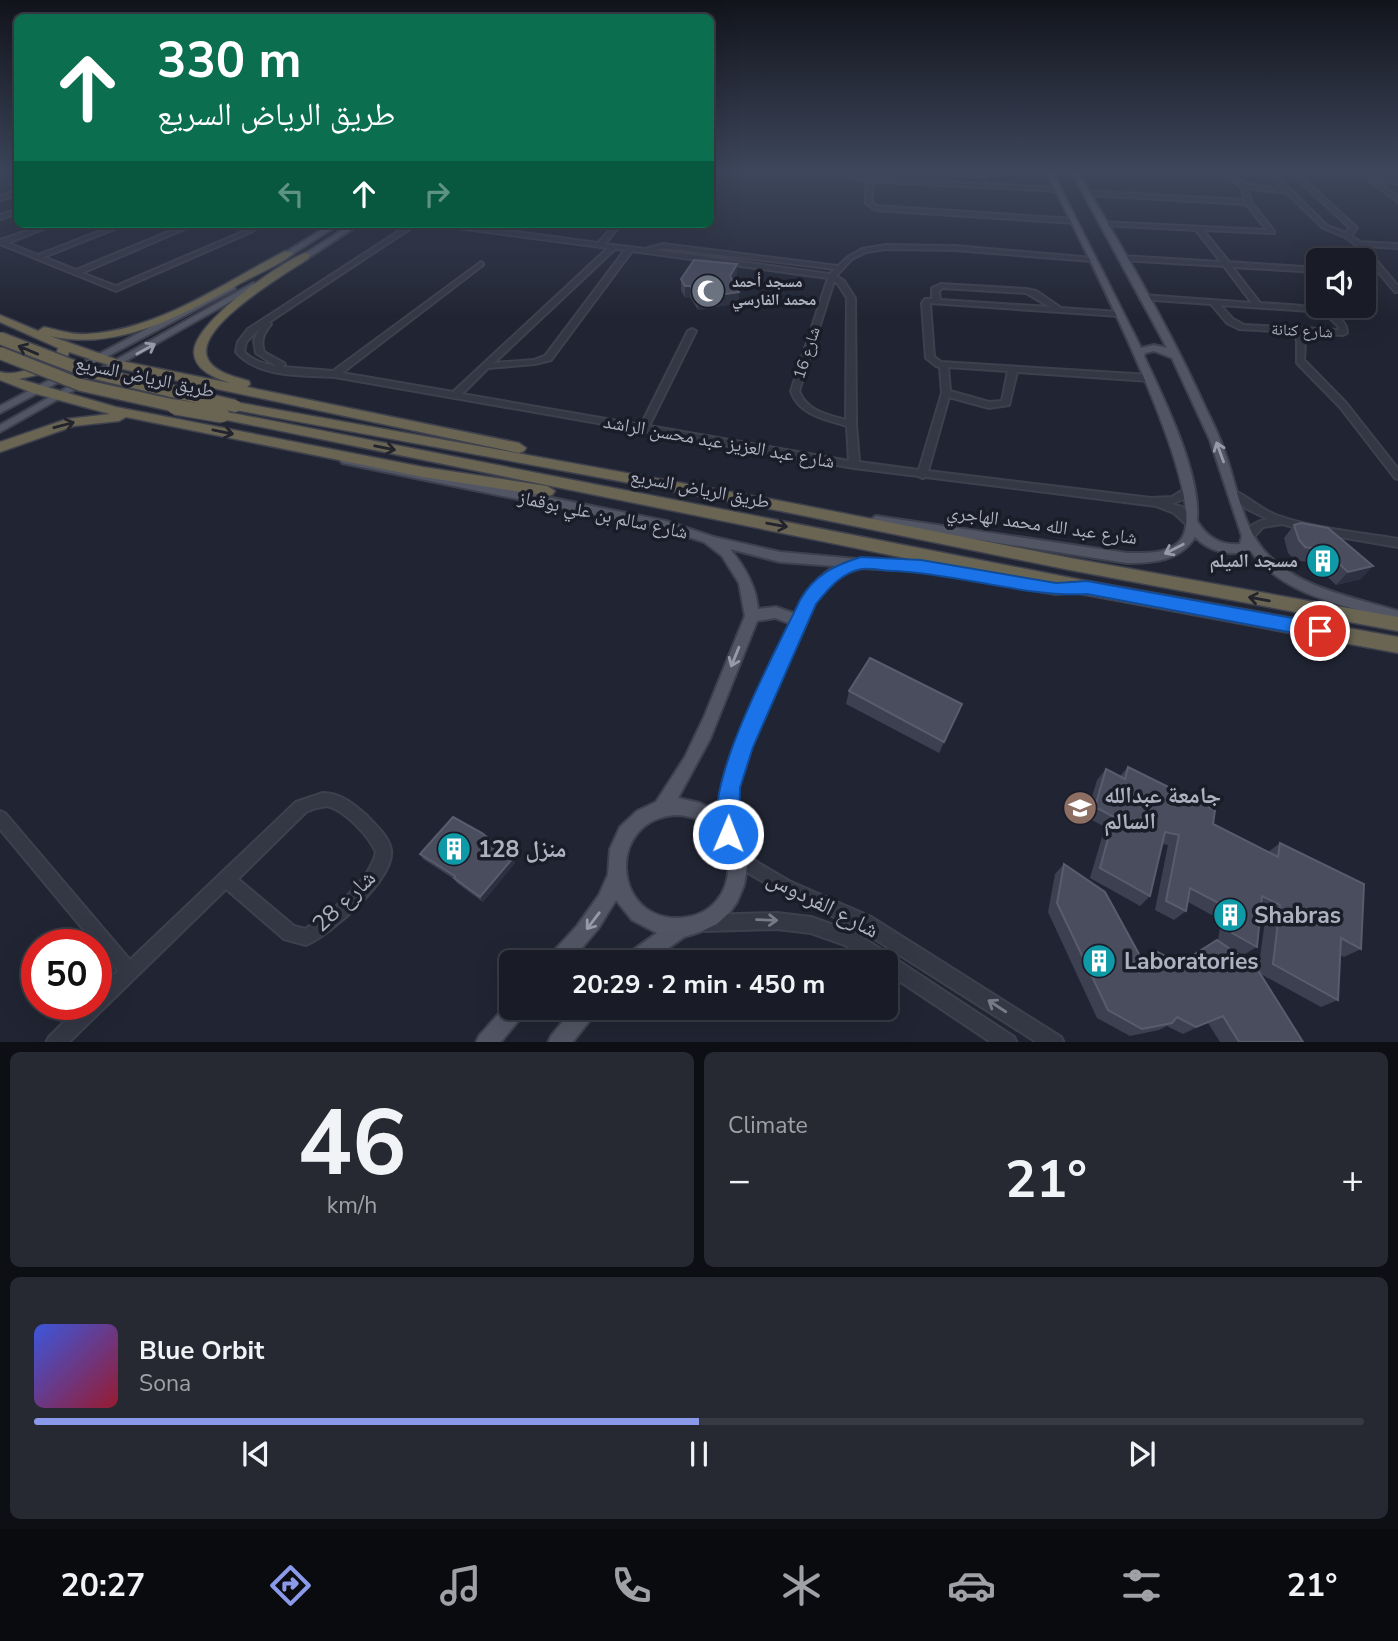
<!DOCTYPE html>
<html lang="en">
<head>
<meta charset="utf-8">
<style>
  :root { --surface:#191c26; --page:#262932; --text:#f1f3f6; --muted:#9fa1a7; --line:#373a43; --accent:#8a99ea }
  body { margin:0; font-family:"Nunito Sans","Noto Naskh Arabic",sans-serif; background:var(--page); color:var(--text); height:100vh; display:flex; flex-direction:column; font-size:26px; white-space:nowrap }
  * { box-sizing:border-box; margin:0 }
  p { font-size:23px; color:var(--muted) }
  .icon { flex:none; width:38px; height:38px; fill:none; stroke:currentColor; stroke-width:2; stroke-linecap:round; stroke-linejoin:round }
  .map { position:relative; height:1042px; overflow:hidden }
  .details { display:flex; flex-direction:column; gap:10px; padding:10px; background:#0e0f15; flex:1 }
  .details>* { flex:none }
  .top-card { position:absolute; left:14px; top:14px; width:700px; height:214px; border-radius:10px; box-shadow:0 7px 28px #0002,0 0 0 2px var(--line); background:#0b6e4f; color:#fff; overflow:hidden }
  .buttons { position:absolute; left:1306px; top:248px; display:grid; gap:14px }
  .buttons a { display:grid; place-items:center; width:70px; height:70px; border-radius:10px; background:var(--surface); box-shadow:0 7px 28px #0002,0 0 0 2px var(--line); font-size:35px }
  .speed { position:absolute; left:21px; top:929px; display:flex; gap:14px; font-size:35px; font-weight:700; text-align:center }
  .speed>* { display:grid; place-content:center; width:91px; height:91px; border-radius:50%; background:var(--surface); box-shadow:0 7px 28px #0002,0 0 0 2px var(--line); line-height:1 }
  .speed .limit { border:10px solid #d22; background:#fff; color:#111 }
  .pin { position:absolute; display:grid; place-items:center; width:60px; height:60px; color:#fff; margin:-30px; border:4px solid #fff; border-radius:50%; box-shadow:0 2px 7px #0007 }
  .me { position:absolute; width:77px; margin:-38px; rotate:1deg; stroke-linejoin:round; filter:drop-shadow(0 0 5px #0008) }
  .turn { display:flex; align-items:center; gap:24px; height:147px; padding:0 28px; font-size:32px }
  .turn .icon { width:91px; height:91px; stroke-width:2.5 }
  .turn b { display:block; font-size:49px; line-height:60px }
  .lanes { display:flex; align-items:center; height:66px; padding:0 28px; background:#0003; justify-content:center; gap:35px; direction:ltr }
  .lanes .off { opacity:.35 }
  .big { font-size:52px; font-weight:700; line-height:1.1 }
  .details .card { flex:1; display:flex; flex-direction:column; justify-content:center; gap:10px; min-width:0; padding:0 24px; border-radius:10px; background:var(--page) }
  .details .dial { align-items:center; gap:0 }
  .dial b { font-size:91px; line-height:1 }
  .song { display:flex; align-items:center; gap:21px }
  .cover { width:84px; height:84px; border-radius:10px; background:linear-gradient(135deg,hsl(230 70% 55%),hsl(350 70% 35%)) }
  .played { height:7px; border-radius:4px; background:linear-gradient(90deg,var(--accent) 50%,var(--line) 50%) }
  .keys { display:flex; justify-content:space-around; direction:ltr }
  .heat { display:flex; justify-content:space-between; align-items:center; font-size:38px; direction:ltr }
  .details .tiles { flex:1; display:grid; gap:10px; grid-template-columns:1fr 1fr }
  .card:last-child { grid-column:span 2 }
  .trip { position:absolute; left:499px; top:950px; width:399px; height:70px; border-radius:10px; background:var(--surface); box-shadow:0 7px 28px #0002,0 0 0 2px var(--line); font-weight:700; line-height:70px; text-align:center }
  .dock { display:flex; height:112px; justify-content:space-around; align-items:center; background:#0a0b0f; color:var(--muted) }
  .dock .icon { width:49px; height:49px }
  .dock .selected { color:var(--accent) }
  .dock b { font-size:32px; color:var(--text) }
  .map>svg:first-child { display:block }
</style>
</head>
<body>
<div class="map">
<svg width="1398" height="1043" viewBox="0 0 1398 1043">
  <rect width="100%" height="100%" fill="#212533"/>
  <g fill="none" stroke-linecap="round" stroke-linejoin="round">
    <!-- minor casing -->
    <g stroke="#3e404d" stroke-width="4">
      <g id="minor">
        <polygon points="0,171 4,171 0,173"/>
        <polygon points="818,171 832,171 878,178 1058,188 1060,189 1060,191 878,182 872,184 872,202 877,206 1074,219 1077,221 1074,223 875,210 866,203 866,183 871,181"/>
        <path d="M1152,171H1214L1234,176L1246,184L1283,189L1266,171H1272L1327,226L1346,233L1350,228L1289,171H1295L1356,227L1357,228L1351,236L1360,242L1398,244V248L1364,246L1398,286V292H1395L1356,245L1345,237L1323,228L1287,193L1247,188L1251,202L1274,231V233L1203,230L1229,262L1318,268V272L1232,267L1260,303C1281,305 1347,303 1347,333L1343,335L1302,333L1305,341L1304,360L1346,403L1398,469V479L1395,478L1340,407L1297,363V341L1294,332L1239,329L1227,323L1211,304L1140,299V295H1143L1252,303L1224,266L1121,260L1118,258L1121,256L1221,262L1196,230L1103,225L1101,224V222L1267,230L1246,204L1087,195L1084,193L1087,191L1244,200C1243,194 1243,189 1238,185C1222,169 1177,173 1155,173ZM1220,305L1310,311L1331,319L1339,327V330L1244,325L1233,319Z"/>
        <polygon points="1357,171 1364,171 1373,178 1398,180 1398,184 1378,182 1398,197 1398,202"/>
        <polygon points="18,190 18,194 0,200 0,196"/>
        <polygon points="18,209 18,213 0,219 0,215"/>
        <polygon points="47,224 56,224 8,243 38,255 118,224 127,224 44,257 76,270 187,224 196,224 82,273 116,286 247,230 250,227 246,224 254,224 257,227 251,232 116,291 0,244 0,240"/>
        <path d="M410,224H417L269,322L271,324C264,333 260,340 264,352L284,363L285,365L282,367L333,371L481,262L483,263V265L342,373L453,392L608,248L443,226L440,224H457L598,243L615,224H621L605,244L645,249L663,244L838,266L848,257L862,249L886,245L955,246L1093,258L1094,259L1091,261L955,250L886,249L866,252L852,259L836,276L844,281L855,298L856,424L859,462L919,470L942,393L940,367L936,366L926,358L922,303L925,299H932V288L941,284L1026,289L1036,291L1061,308L1119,312L1123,314L1119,316L930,303L934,357L941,362L1150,375L1154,378L1150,381L1017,372L1009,405L989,408L949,397L928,471L1151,498L1172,497L1188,487L1193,490L1184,499L1171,504L1182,507L1198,524L1197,527H1189L1174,513L1156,506L926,477L922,478L918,476L854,468L335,377C304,375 258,378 236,352L238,342L248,329ZM663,248L835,269L830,274L655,250ZM615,249L625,250L545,356L534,360L494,363ZM632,251L828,278L791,391C799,415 825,419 847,426L849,461L649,426L696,331L692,329L688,331L641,425L462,394L488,368L535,364L551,360ZM834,281L838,284L847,298L846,420C828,415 806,411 799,391ZM942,288L1026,293L1050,307L940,300L939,291ZM259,329L254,341L256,353L278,367C265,364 253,361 244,352L246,342ZM948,367L1008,371L1002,401L989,402L950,391Z"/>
        <path d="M1234,491C1248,496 1260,509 1276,515C1315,529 1357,532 1398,539V547L1312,532L1282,524L1263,527L1252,539H1244L1243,536C1249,526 1256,521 1268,519L1247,509L1230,496L1229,494Z"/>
        <path d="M323,793C340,793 354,804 366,815C375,824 389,837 391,850C395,879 330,935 306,945L284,939L226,889L68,1043H46L49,1037L82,1004H96V992L118,971L0,829V811L5,813L130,960L296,802ZM327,806C345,810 369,836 376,852C371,879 329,915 305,929L294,926L238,879L306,812L316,808Z"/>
        <polygon points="736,846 760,864 789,881 871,917 1061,1037 1064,1043 1038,1043 859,929 779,891 750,874 731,859 728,854 731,849"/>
        <polygon points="777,913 811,917 856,933 1014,1037 1017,1043 992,1043 886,972 886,962 871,962 845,945 811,933 777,929 705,931 699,929 697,923 699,917 705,915"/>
      </g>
    </g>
    <!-- major casing -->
    <g stroke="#3e404d" stroke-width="4">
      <g id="major">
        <path d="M1046,171H1052L1141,348L1154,345L1167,348L1071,171H1077C1123,249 1169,327 1206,409C1213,423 1220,438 1225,453C1237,485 1242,529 1268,555C1302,589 1353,597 1398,611V621C1346,605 1284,597 1250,550C1230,557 1210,552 1195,537C1180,561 1153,563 1127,563L872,523L870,520L876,516L1127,553C1144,553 1171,555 1182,538C1213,492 1072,225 1046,171ZM1154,351L1172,358L1210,440L1242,536L1240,544C1220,546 1207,537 1197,521C1201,473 1164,400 1144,356L1145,353Z"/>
        <polygon points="331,224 340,224 280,262 273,260"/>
        <polygon points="351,224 360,224 299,264 292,262"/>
        <polygon points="253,283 260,285 0,432 0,425"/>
        <polygon points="232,284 235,285 235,289 0,413 0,406"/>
        <path d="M346,456L666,521L714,537L780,552L857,559L921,561L1056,584H1080L1082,588L1080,592L1056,594L921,571L861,568L842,574L827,588L815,603L751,747L738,788L737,832L744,849L747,867L744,885L737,902L730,912L717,924L700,932L684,937L649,962H624L626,955L657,933L632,920L616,900L598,929L570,962H548L550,955L577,926L599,895L608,875L610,849L620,827L637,811L656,802L685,757L705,715L745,616L739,583L722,556L704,542L664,529L342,463L340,460L342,457ZM730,549L780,562L836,566C817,576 804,595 796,614L776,607L758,609C756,586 745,567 730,549ZM775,618L791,624L735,747L722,788L720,813L700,803L678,798L710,739L757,621ZM677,815C745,818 745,915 680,918C611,921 606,818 677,815Z"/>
        <polygon points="511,1000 511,1008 526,1008 523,1015 500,1043 476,1043 479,1036"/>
        <polygon points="574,1008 597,1008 594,1015 572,1043 548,1043 551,1036"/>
      </g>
    </g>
    <!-- highway casing -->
    <g stroke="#3f414e" stroke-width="3">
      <g id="highway">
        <path d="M285,251L294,253C280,265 259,273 243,282C184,314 119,352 50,336L121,361L230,383C216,378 195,371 194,353C192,324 279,263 305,253L309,254V258C286,274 196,325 207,357C212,372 236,377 249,381L250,384L247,387L519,443L526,448L524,451L519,453L118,368L69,352C65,372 35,375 19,379L116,407L423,467L547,486L555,491L552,495L547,496L423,477L126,417L119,421L74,426L0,452V442L67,419L110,414L33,393L0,380V372C18,377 41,365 56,356L58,348L0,322V315L38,331L44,327C58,330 72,335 87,334C158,330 224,283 285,251Z"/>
        <polygon points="235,402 781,501 1070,558 1398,617 1398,631 1070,570 781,511 230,409 228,406"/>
        <polygon points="222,411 1087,581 1398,637 1398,653 1087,595 217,418 215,415 217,412"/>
      </g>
    </g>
    <!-- minor -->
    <use href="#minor" fill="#343744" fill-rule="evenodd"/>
    <!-- major -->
    <use href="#major" fill="#525664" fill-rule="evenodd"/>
    <!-- highway -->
    <use href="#highway" fill="#696552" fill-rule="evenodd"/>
    <!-- highway-bridge-far1 casing -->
    <g stroke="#3f414e" stroke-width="15" stroke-linecap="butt">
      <g id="highway-bridge-far1">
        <polyline points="0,338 86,371 235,406"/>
        <polyline points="0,353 81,385 185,408"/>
      </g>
    </g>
    <!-- highway-bridge casing -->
    <g stroke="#3f414e" stroke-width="18" stroke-linecap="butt">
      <polyline id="highway-bridge" points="175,407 222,415"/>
    </g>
    <!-- highway-bridge-far1 -->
    <use href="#highway-bridge-far1" stroke="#696552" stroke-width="12"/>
    <!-- highway-bridge -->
    <use href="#highway-bridge" stroke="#696552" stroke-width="15"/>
  </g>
  <!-- wall -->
  <g fill="#3d4051" fill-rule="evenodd">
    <polygon points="877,171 988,171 986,180"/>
    <polygon points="737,275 733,281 739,303 698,310 690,297 685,298 681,290 681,279"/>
    <polygon points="1294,525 1361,579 1336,585 1313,563 1295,560 1288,553 1284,538"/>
    <polygon points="849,691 962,704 939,753 846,704"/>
    <path d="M1128,767L1213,824L1268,852L1280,843L1361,949L1344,957L1340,955L1338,1000L1321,1007L1259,973L1303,1042H1220L1208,1023L1183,1034L1167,1026L1159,1030L1130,1036L1097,1018L1048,912L1055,874L1064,864L1142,959L1154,950L1180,964L1217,940L1218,941L1221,920L1188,902L1186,911L1174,920L1155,910L1168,845L1163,844L1150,896L1140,906L1090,878L1105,827L1086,817L1097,780L1106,769L1120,776ZM1261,911L1266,914L1258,971L1226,946L1243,955L1257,947Z"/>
    <polygon points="420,854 513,858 515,863 483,902 457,883 454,879 423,859"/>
  </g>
  <!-- shaded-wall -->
  <g fill="#2c3040">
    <polygon points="737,264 737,275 729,287 730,276"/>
    <polygon points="685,286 690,286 690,297 685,298"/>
    <polygon points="739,292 739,303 698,310 698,298"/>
    <polygon points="1373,566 1361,579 1336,585 1348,572"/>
    <polygon points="513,858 515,863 483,902 480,897"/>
    <polygon points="1223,1016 1208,1023 1183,1034 1196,1027"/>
  </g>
  <!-- building -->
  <g fill="#494d5d" stroke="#595c6d" stroke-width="2">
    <polygon points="694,260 737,264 730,276 739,292 698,298 690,286 685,286 681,279"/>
    <polygon points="1301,523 1328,528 1373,566 1348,572 1324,550 1305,547 1299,540 1294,525"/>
    <polygon points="870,658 962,704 944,742 849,691"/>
    <polygon points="1128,767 1215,810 1213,824 1278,857 1280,843 1364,884 1361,949 1341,938 1338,1000 1273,964 1280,905 1262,896 1257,947 1232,933 1234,911 1190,888 1186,911 1166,901 1179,835 1165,832 1150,896 1100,868 1114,817 1095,807 1106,769 1125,779"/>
    <polygon points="453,817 482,833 513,858 480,897 454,878 455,876 420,854"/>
    <polygon points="1064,864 1105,892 1145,965 1154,950 1195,972 1192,956 1217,940 1256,967 1303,1042 1239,1042 1223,1016 1196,1027 1177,1017 1172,1023 1142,1029 1108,1010 1057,903"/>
  </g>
  <!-- one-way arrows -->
  <defs><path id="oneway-shaft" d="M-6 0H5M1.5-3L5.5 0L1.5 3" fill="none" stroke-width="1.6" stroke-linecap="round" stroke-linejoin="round" transform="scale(1.75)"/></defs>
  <g stroke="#979aa9">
    <use href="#oneway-shaft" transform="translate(146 349) rotate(-29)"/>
    <use href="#oneway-shaft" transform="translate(1220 452) rotate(-110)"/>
    <use href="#oneway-shaft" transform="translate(1174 549) rotate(153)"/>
    <use href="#oneway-shaft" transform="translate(735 657) rotate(112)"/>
    <use href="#oneway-shaft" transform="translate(593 921) rotate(127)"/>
  </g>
  <g stroke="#22232c">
    <use href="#oneway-shaft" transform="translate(28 350) rotate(-157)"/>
    <use href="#oneway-shaft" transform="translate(64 425) rotate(-15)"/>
    <use href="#oneway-shaft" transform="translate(223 432) rotate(12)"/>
    <use href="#oneway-shaft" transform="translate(385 448) rotate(11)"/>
    <use href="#oneway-shaft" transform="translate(777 525) rotate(10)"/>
    <use href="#oneway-shaft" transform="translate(1259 599) rotate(-170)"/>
  </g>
  <g stroke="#777a88">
    <use href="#oneway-shaft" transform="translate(767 920) rotate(2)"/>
    <use href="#oneway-shaft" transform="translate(997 1006) rotate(-147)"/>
  </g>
  <!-- sky -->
  <linearGradient id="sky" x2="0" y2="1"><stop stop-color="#12141c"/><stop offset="0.54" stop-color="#3d465b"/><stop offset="1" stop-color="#3d465b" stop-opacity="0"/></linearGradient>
  <rect width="1398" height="317" fill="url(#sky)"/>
  <!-- route -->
  <path fill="#1a73e8" stroke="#114b97" stroke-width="2" d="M861,557L921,560L1056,583L1087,581L1320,623L1327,625L1329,631L1327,636L1320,638L1087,594C1023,597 960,574 895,571C884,571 873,568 862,569C842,572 828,589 816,604L753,747L740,788L739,834L736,842L728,845L720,842C698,789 776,652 800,600C814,575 835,565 861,557Z"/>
  <!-- icons -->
  <defs>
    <g id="mosque-disc" transform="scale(1.75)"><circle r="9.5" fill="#6b7280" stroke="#1a1c28"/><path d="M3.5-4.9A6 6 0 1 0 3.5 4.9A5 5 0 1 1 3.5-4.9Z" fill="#fff"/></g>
    <g id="building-disc" transform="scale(1.75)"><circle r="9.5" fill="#0f9aa8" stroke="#1a1c28"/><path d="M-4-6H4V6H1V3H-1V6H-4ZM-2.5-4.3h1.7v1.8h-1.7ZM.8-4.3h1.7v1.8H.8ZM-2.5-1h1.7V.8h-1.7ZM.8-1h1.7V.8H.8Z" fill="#fff"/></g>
    <g id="university-disc" transform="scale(1.75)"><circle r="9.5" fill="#8d6e63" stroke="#1a1c28"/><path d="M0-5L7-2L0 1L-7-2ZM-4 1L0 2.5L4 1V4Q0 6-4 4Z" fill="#fff"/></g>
  </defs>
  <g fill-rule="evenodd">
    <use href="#mosque-disc" x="708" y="291"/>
    <use href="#building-disc" x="1323" y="561"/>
    <use href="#university-disc" x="1080" y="808"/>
    <use href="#building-disc" x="454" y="849"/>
    <use href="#building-disc" x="1230" y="915"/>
    <use href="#building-disc" x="1099" y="961"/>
  </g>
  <g text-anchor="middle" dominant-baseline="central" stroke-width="7" stroke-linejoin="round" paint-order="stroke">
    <!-- far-poi labels -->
    <g font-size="16" font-weight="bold" fill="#aeb1c0" stroke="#1a1c28" text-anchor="start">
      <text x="732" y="282">مسجد أحمد<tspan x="732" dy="18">محمد الفارسي</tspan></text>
    </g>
    <!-- far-street labels -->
    <g font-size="16" fill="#aeb1c0" stroke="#1a1c28">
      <text transform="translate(1302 331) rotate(3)">شارع كنانة</text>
      <text transform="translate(807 353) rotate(-72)">شارع 16</text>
    </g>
    <!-- street labels -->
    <g font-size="19" fill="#aeb1c0" stroke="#1a1c28">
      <text transform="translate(145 377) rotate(12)">طريق الرياض السريع</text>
      <text transform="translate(719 442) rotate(10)">شارع عبد العزيز عبد محسن الراشد</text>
      <text transform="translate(700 489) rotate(11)">طريق الرياض السريع</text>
      <text transform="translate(603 515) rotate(12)">شارع سالم بن علي بوقماز</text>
      <text transform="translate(1042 525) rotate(8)">شارع عبد الله محمد الهاجري</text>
    </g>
    <!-- poi labels -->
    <g font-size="19" font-weight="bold" fill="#aeb1c0" stroke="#1a1c28" text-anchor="end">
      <text x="1298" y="561">مسجد الميلم</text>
    </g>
    <!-- near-poi labels -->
    <g font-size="23" font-weight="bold" fill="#aeb1c0" stroke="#1a1c28" text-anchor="start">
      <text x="1104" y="795">جامعة عبدالله<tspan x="1104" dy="26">السالم</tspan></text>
      <text x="478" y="849">منزل 128</text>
      <text x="1254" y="915">Shabras</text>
      <text x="1124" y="961">Laboratories</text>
    </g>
    <!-- near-street labels -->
    <g font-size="23" fill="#aeb1c0" stroke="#1a1c28">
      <text transform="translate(344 901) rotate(-44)">شارع 28</text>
      <text transform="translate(823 904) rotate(27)">شارع الفردوس</text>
    </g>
  </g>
</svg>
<div class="buttons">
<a><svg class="icon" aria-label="sound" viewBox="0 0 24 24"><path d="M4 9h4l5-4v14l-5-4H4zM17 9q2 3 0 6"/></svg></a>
</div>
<div class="speed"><div class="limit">50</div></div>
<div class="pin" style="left:1320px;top:631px;background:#d93025"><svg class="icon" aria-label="arrive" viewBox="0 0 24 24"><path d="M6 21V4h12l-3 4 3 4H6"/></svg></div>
<svg class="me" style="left:728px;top:834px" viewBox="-20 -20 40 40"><circle r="17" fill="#1a73e8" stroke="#fff" stroke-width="3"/><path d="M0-11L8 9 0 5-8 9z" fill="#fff"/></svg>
<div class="trip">20:29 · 2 min · 450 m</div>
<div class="top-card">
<div class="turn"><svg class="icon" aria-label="ahead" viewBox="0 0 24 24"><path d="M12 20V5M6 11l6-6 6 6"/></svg><div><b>330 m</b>طريق الرياض السريع</div></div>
<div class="lanes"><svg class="icon off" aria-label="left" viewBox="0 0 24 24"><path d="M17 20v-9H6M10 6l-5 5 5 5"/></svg><svg class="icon" aria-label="ahead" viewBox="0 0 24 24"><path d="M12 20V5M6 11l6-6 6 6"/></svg><svg class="icon off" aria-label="right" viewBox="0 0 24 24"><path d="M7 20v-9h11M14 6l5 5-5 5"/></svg></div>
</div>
</div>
<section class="details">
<div class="tiles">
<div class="card dial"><b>46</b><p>km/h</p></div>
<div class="card"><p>Climate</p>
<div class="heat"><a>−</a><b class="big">21°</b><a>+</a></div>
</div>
<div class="card">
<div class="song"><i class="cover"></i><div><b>Blue Orbit</b><p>Sona</p></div></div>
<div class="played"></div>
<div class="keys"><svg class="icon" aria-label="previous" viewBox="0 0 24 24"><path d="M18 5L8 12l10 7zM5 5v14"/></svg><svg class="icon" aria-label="pause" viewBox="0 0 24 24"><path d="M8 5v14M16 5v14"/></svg><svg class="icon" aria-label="next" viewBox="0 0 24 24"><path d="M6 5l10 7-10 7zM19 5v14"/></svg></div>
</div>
</div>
</section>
<nav class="dock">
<b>20:27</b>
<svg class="icon selected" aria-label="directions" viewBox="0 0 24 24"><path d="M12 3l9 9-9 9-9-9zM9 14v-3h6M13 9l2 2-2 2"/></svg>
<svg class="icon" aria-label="music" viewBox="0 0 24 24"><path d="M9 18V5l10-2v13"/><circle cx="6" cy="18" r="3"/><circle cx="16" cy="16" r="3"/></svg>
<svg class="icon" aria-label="phone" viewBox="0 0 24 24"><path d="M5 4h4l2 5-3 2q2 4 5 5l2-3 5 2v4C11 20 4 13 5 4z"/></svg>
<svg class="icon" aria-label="climate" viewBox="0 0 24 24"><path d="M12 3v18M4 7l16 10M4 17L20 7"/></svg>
<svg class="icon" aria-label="car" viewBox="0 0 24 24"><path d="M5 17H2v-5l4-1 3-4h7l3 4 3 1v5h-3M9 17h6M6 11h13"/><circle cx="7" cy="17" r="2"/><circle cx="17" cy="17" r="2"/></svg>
<svg class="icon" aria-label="filters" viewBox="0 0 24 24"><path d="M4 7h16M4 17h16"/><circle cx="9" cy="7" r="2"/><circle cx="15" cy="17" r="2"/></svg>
<b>21°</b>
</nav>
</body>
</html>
